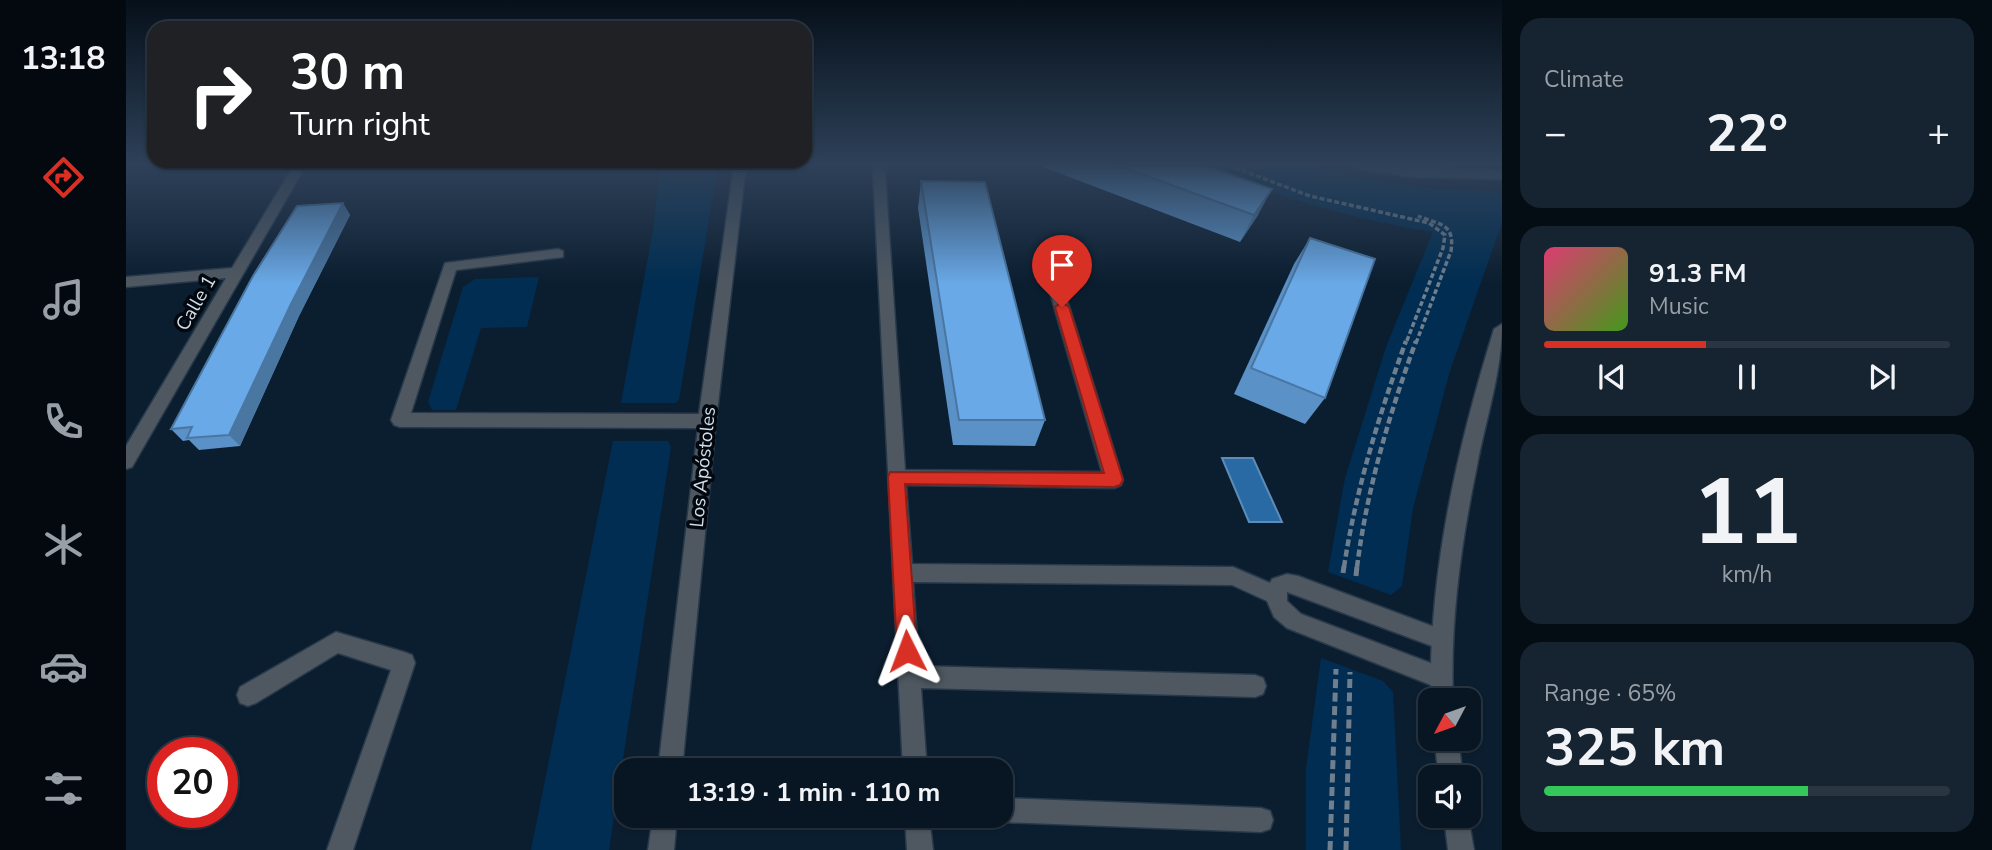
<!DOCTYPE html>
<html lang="en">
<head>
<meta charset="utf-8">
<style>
  :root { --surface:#081624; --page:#162331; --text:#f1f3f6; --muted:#989fa6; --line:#293541; --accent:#d93025 }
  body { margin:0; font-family:"Nunito Sans",sans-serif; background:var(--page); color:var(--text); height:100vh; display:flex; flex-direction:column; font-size:26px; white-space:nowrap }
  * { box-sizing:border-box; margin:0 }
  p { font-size:23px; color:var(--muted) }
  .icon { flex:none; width:38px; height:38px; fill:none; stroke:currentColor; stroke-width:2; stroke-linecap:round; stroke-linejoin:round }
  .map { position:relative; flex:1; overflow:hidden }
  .details { display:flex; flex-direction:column; gap:18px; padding:18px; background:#040c14; width:490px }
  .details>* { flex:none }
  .hud { position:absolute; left:21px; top:21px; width:665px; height:147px; border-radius:21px; box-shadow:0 2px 5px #0004,0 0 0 2px var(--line); background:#202124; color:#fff; overflow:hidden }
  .needle { width:46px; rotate:229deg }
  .tools { position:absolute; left:1292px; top:688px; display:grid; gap:14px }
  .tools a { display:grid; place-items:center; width:63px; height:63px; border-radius:14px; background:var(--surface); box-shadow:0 2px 5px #0004,0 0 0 2px var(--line); font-size:35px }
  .speed { position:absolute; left:21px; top:737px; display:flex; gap:14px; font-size:35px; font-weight:700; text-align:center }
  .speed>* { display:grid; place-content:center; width:91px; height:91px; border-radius:50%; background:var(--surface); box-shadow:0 2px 5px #0004,0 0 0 2px var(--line); line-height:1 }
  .speed .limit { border:10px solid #d22; background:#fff; color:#111 }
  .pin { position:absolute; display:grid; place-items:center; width:60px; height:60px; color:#fff; margin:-72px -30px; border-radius:50% 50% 50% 0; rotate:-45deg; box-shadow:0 0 7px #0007 }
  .pin .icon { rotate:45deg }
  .me { position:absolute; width:77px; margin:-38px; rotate:357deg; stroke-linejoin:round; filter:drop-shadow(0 0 5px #0008) }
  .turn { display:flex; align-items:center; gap:24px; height:147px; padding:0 28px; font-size:32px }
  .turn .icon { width:91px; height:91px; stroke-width:2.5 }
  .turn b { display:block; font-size:49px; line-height:60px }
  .big { font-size:52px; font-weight:700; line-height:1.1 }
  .details .widget { flex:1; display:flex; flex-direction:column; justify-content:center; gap:10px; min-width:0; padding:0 24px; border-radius:21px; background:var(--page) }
  .details .dial { align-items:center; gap:0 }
  .dial b { font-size:91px; line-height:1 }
  .song { display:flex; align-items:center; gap:21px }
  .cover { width:84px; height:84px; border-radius:10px; background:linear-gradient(135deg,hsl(340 70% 55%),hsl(100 70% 35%)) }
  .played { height:7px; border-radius:4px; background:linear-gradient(90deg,var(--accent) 40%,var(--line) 40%) }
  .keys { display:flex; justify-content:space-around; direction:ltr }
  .heat { display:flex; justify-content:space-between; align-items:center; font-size:38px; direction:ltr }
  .charge { height:10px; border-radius:5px; background:linear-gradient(90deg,#34c759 65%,var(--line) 0) }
  .trip { position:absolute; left:488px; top:758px; width:399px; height:70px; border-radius:21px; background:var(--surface); box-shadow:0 2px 5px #0004,0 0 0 2px var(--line); font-weight:700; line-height:70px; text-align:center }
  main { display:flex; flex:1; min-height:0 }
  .dock { display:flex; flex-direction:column; width:126px; justify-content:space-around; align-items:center; background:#03090e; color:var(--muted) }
  .dock .icon { width:49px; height:49px }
  .dock .on { color:var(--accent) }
  .dock b { font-size:32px; color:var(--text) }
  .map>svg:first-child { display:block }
</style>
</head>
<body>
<main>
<nav class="dock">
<b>13:18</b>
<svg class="icon on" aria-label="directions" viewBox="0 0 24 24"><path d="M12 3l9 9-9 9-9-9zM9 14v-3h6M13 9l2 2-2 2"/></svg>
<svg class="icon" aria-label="music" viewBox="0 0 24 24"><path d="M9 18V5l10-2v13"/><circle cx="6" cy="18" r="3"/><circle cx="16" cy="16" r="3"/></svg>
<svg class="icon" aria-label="phone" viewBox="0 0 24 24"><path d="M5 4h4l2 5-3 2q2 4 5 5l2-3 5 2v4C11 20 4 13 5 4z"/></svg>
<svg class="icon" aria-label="climate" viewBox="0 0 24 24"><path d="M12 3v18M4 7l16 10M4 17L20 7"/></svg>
<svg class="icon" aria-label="car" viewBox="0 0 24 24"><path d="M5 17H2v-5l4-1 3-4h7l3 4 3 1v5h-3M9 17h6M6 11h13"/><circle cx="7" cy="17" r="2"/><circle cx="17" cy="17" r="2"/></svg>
<svg class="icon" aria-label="filters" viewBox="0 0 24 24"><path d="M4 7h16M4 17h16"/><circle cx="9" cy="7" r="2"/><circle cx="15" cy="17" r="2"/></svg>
</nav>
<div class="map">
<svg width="1376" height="850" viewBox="0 0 1376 850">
  <rect width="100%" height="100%" fill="#0b1e30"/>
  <!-- green -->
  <g fill="#002d51">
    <polygon points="534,165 592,165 553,400 549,403 495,403 527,230"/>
    <path d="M1080,165H1181L1255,182L1302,188L1365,191L1376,195V222L1324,371L1287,508L1276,586L1265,595L1202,572L1219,478L1260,347L1307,232C1228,219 1153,199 1080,165Z"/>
    <polygon points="413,277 401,327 355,328 330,410 306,410 302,402 337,287 349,279"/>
    <polygon points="487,441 542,441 545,447 483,850 405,850"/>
    <polygon points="1195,658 1257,681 1267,692 1275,850 1180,850 1180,768"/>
  </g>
  <!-- water -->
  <polygon fill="#2a6aa4" stroke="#5c8db9" stroke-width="2" points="1096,458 1127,458 1156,522 1123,522"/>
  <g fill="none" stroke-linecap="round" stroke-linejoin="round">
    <!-- lane casing -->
    <g stroke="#27394a" stroke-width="3">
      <g id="lane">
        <polygon points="753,167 759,171 779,470 976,472 914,258 921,253 928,258 997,480 995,485 988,488 780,485 786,564 1107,567 1144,583 1146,579 1161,574 1172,576 1322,632 1325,639 1322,646 1314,649 1161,592 1161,601 1175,614 1323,670 1326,678 1323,686 1315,689 1161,628 1148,617 1141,601 1106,585 787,582 793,666 1129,675 1137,678 1140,686 1137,694 1129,697 795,688 801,770 777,770 747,171"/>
        <polygon points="875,798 1135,808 1144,811 1147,820 1144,829 1135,832 875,822 865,816 875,816"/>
        <polygon points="779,816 803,816 807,850 781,850"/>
      </g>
    </g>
    <!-- street casing -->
    <g stroke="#27394a" stroke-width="3">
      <g id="street">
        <polygon points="168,165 180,165 6,467 0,469 0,446 100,278 0,287 0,277 106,268"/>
        <polygon points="608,165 620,165 590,421 556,770 532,770 572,428 274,427 268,425 265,420 319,263 432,249 437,251 437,257 330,270 285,413 573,414"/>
        <polygon points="1229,165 1376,171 1376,179 1287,177 1235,169"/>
        <path d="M1376,324C1376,372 1360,418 1351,466C1335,544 1324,620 1327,700H1305C1302,575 1331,448 1368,329Z"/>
        <polygon points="210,632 278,652 286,655 289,663 227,850 201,850 265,670 212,653 130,703 122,706 114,703 111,695 114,687"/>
        <polygon points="1308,738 1332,738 1337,777 1313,777"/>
        <polygon points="527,816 551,816 548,850 522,850"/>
        <polygon points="1318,816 1342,816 1348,850 1322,850"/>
      </g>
    </g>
    <!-- path-far2 -->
    <g stroke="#707f8e" stroke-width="3.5" stroke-dasharray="5 2.5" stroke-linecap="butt">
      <polyline points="1102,165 1184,196 1303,223 1319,235 1317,248 1280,343"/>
      <polyline points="1109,165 1118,169"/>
      <path d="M1290,343L1325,251C1329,223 1314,225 1292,216"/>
    </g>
    <!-- path-far1 -->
    <g stroke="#707f8e" stroke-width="4.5" stroke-dasharray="7 3.5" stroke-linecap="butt">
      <path d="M1218,567C1230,489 1253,415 1280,341"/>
      <path d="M1231,567C1241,489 1263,415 1290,341"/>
    </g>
    <!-- path -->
    <g stroke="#707f8e" stroke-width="5" stroke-dasharray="9 4.5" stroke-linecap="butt">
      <polyline points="1217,573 1218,566"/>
      <polyline points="1230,576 1231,566"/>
      <polyline points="1204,850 1210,669"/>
      <polyline points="1220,850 1224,672"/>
    </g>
    <!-- lane -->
    <use href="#lane" fill="#4f5861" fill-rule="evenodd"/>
    <!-- street -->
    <use href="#street" fill="#4f5861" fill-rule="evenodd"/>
  </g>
  <!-- wall -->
  <g fill="#5a91c7">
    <polygon points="912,165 1077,165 1132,215 1114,242"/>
    <polygon points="795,181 919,420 909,446 827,445 792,208"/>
    <polygon points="217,203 224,215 173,316 114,446 73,450 63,440 57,441 45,429"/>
    <polygon points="1184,238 1199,398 1179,424 1108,394 1168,264"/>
  </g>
  <!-- shaded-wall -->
  <g fill="#4a76a2">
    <polygon points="1146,189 1132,215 1114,242 1128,215"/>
    <polygon points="217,203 224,215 173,316 114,446 103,435 165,304"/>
  </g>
  <!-- building -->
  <g fill="#69a9e7" stroke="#4a76a2" stroke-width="2">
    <polygon points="990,165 1077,165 1146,189 1128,215"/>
    <polygon points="795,181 859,182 919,420 833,420"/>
    <polygon points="217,203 165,304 103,435 61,438 66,427 45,429 127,276 171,206"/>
    <polygon points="1184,238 1249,259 1199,398 1125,368"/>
  </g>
  <!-- sky -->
  <linearGradient id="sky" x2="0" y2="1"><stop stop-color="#06101a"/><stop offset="0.58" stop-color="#2e4159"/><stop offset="1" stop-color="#2e4159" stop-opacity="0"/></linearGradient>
  <rect width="1376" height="284" fill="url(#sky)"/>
  <!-- route -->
  <polygon fill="#d93025" stroke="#8d1f18" stroke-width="2" points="936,302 943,307 997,480 994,485 988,487 779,484 791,651 788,658 781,661 774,658 771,651 762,477 764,472 978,473 929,307"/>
  <g text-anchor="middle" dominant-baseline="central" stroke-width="7" stroke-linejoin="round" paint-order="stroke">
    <!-- street labels -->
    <g font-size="19" fill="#d2deea" stroke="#03080f">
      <text transform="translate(70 303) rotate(-60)">Calle 1</text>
      <text transform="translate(577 467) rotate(-84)">Los Apóstoles</text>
    </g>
  </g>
</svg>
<div class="tools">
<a><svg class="needle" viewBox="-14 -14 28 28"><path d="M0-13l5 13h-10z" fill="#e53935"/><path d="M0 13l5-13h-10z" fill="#989fa6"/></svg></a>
<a><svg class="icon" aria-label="sound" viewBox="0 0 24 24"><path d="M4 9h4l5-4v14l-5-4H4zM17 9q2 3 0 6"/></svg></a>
</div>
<div class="speed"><div class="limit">20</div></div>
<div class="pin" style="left:936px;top:307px;background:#d93025"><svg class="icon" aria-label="arrive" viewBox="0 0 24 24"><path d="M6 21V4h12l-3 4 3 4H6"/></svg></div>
<svg class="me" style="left:781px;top:651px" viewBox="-20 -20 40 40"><path d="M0-17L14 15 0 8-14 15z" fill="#d93025" stroke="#fff" stroke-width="4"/></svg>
<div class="trip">13:19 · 1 min · 110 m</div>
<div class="hud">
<div class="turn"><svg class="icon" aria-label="right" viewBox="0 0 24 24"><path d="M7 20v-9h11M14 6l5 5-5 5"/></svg><div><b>30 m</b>Turn right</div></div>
</div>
</div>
<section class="details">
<div class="widget"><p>Climate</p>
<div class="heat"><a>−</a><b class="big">22°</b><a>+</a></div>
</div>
<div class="widget">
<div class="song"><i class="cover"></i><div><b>91.3 FM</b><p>Music</p></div></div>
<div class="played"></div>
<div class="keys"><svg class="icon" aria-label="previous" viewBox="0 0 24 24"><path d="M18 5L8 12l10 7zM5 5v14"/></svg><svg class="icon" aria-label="pause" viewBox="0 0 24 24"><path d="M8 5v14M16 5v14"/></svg><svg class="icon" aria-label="next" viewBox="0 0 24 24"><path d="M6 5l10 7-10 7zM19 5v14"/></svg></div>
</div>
<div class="widget dial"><b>11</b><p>km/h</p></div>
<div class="widget"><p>Range · 65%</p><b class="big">325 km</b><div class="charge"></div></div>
</section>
</main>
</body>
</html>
